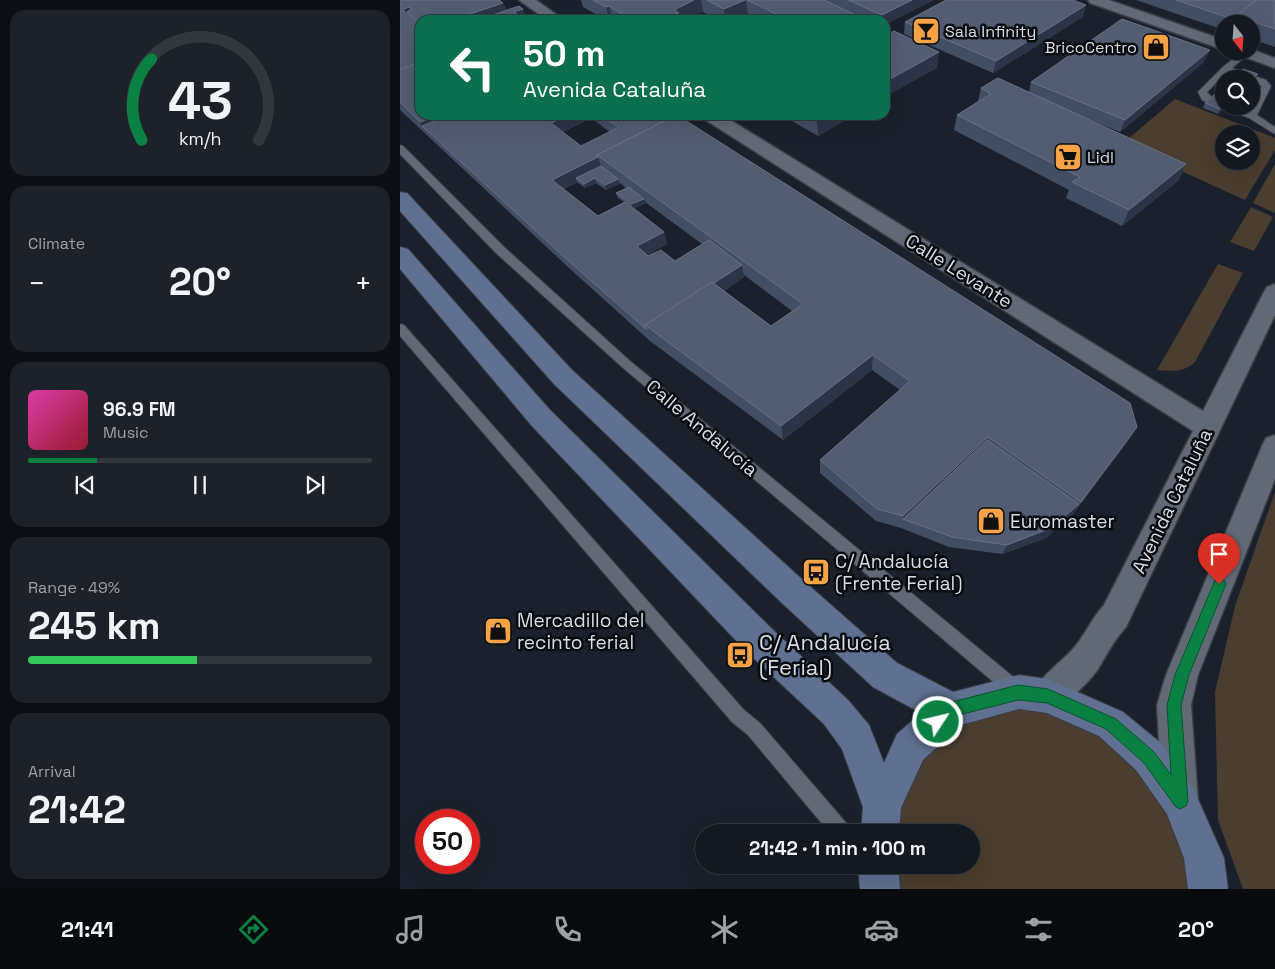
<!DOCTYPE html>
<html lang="en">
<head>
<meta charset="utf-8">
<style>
  :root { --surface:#141921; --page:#1d222a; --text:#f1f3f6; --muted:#9da0a5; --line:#33383f; --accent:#0b8043 }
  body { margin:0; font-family:"Space Grotesk",sans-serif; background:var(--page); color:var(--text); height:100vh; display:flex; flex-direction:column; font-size:19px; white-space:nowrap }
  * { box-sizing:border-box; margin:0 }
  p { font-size:16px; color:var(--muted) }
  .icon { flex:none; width:28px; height:28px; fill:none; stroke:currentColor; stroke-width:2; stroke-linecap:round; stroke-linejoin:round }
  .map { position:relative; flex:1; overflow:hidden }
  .details { display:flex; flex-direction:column; gap:10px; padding:10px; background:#0b0e12; width:400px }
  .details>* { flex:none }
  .banner { position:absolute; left:15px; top:15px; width:475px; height:105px; border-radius:15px; box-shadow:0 5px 20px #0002,0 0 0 1px var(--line); background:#0b6e4f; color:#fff; overflow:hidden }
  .needle { width:32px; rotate:163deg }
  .controls { position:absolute; left:815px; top:15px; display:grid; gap:10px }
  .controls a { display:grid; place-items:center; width:45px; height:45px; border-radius:50%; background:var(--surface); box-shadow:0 5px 20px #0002,0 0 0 1px var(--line); font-size:25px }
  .speed { position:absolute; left:15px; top:809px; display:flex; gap:10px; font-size:25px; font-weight:700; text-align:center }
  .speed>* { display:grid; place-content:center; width:65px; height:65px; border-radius:50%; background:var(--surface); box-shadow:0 5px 20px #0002,0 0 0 1px var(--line); line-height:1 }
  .speed .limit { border:8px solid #d22; background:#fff; color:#111 }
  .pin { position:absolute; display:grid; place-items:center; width:42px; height:42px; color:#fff; margin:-51px -21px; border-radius:50% 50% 50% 0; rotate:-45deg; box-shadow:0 0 5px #0007 }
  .pin .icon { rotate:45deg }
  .me { position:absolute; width:55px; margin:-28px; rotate:55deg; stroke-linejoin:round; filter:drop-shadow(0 0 4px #0008) }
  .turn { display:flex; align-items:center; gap:18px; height:105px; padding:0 25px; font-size:22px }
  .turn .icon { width:65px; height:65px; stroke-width:2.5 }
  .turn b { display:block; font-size:35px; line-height:42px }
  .big { font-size:38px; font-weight:600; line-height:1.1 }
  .details .widget { flex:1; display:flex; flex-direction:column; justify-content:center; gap:8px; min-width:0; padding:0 18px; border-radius:15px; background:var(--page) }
  .details .dial { align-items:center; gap:0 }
  .dial svg { height:130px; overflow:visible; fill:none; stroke:var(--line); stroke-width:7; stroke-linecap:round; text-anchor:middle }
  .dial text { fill:var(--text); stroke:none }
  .song { display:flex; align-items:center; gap:15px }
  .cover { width:60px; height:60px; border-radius:8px; background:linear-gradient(135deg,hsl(320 70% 55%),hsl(350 70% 35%)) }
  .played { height:5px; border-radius:2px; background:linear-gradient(90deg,var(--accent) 20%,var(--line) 20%) }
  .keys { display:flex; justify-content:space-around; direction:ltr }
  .heat { display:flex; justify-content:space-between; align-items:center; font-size:28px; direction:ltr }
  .charge { height:8px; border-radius:4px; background:linear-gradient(90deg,#34c759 49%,var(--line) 0) }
  .trip { position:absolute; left:295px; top:824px; width:285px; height:50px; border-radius:25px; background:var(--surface); box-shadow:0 5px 20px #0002,0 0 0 1px var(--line); font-weight:600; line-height:50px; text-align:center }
  .dock { display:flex; height:80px; justify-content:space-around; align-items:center; background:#080a0d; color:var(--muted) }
  .dock .icon { width:35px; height:35px }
  .dock .selected { color:var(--accent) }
  .dock b { font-size:22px; color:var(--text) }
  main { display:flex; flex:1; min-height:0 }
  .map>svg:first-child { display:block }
</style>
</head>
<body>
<main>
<section class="details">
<div class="widget dial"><svg viewBox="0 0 100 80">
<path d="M14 69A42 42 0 1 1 86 69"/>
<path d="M14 69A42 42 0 0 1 20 19" stroke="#0b8043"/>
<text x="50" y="56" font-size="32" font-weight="700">43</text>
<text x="50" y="72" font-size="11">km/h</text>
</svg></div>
<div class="widget"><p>Climate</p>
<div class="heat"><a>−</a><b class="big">20°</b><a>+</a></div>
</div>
<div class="widget">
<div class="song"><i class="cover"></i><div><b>96.9 FM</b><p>Music</p></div></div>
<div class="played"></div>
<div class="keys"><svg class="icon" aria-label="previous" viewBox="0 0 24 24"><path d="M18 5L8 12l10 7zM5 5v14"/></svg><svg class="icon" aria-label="pause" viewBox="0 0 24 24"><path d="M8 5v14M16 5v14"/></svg><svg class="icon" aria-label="next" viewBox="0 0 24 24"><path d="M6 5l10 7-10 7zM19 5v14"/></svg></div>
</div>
<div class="widget"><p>Range · 49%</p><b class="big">245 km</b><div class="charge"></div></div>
<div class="widget"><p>Arrival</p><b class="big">21:42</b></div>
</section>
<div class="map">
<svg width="875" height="889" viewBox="0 0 875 889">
  <rect width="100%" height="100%" fill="#1b212c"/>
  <!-- green -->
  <g fill="#4b3d2f" fill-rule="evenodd">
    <path d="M775,99L875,138V150L845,200L722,144ZM824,134H851V161H824Z"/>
    <polygon points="875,164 875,213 853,203"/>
    <polygon points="851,207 873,217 854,251 830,242"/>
    <path d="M818,264L843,273L795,362C783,373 772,371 757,370Z"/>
    <polygon points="875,492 875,889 843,889 818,820 815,692 835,606"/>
    <polygon points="619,692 749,757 808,889 480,889 478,865 571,865 571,832 480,832 482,807 510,747"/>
  </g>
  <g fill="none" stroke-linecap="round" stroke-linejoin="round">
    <!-- service casing -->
    <g stroke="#393d46" stroke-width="2">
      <g id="service">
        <polygon points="843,51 850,53 832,68 866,80 871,86 857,115 875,127 875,134 849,118 821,107 824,105 849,112 862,86 851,81 851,79 827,72 807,92 815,101 811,104 802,100 798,92 823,67"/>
        <polygon points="0,145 3,146 104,247 230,361 622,684 625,690 622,696 616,699 610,696 222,367 96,253 0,154"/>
        <polygon points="0,324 4,325 344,710 360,723 448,825 450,832 429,832 348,735 332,722 0,336"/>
      </g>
    </g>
    <!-- minor casing -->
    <g stroke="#393d46" stroke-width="3">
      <g id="minor">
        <polygon points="119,0 136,0 164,20 147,20"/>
        <polygon points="688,0 709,0 824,40 824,50 690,3"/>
        <polygon points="851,49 875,58 875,68 836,54 834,51 851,51"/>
        <path d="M301,115H322L803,411L864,292L867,287L875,284V315L726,627C714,640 707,654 698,669C688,684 664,706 648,712L636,708L632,696C640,676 658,665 672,650C685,636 691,619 704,605L793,431L304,119Z"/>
        <polygon points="875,435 875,479 798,675 791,705 798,801 793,814 780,819 767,814 762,801 757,705 766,675 862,446 866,438"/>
      </g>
    </g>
    <!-- secondary casing -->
    <g stroke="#393d46" stroke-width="2">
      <g id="secondary">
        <polygon points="0,192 7,193 172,370 405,582 497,663 553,692 619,675 648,679 723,712 762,744 793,788 824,858 828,889 788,889 784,858 767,814 736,770 699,736 647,713 619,709 561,725 523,760 501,808 499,832 461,832 463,807 442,749 424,724 347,652 132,426 0,269 0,247 8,249 150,410 371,628 448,700 469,725 484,763 497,734 521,713 473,687 383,604 154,384 0,211"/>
        <polygon points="458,865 498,865 500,889 460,889"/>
      </g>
    </g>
    <!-- service -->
    <use href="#service" fill="#626976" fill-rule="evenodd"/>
    <!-- minor -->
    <use href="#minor" fill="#626976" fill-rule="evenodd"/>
    <!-- secondary -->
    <use href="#secondary" fill="#607091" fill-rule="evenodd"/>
  </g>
  <!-- wall -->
  <g fill="#424e64" fill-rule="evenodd">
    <path d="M0,0L103,3L106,10L126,17L130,20H20V115H272L737,427L728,441L673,514L646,538L602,554L549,547L501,528L476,521L420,473V460L500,390L472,370L383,440L250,341L169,268L0,110ZM191,118L210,132L181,146L163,132ZM177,182L185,188L196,183L206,190L220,183L226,188L216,193L218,198L224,202L198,216L164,189ZM245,202L302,244L275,261L248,256L247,255L267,244L264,232L234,208L246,203ZM344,275L392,311L371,326L324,291L344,277Z"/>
    <polygon points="181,0 534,0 485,20 467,20 460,17 466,20 359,20 348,15 335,20 318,20 303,12 286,20 206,20 183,7"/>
    <polygon points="736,0 875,0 875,47 851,39 851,24 824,24 824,30"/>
    <polygon points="683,17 593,73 504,34 505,22"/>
    <polygon points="804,62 720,132 681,116 779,180 722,226 666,198 669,190 554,130 557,115 578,101 581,88 629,92 631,82"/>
    <polygon points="805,103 824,106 826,106 818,114 803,108"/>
    <polygon points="385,115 454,115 418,136 385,117"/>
  </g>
  <!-- shaded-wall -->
  <g fill="#2c3548">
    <polygon points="294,0 301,0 303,12 286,20 257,20 274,10"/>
    <polygon points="345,0 346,0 348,15 335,20 325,20 324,9"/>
    <polygon points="512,0 534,0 485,25 485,20 482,20 482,15"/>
    <polygon points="103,3 108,18 102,20 52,20"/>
    <polygon points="686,5 683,17 593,73 596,61"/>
    <polygon points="209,6 213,20 209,20 206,7"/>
    <polygon points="9,7 14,17 7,12 13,23 11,24 4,9"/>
    <polygon points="123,9 127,20 117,20 114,12"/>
    <polygon points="810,50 804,62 720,132 725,120"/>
    <polygon points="539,52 537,68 485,97 485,82"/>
    <polygon points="858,74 856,78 851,83 851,80"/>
    <polygon points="824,106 826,106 818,114 820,109"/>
    <polygon points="39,115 87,115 22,126 20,122"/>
    <polygon points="168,115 190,115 191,118 156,135 151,123"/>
    <polygon points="426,115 454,115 418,136 417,120"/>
    <polygon points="198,157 202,170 176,178 177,182 157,192 152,180"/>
    <polygon points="786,164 779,180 722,226 729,210"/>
    <polygon points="195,178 196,183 185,188 184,184"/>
    <polygon points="218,179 220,184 206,190 205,185"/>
    <polygon points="244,199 246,203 233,209 231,204"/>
    <polygon points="264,232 267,244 241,259 237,246"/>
    <polygon points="342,265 344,277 258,335 248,327"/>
    <polygon points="473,355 472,370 383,440 381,426"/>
    <polygon points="737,427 728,441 673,514 681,502"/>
    <polygon points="588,437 583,451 503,519 503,516"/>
    <polygon points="679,504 673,514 646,538 602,554 607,545"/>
  </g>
  <!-- building -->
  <g fill="#535d72" stroke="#687184">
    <polygon points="0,0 99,0 103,3 52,20 27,20 25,18 18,20 7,12 12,9 9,7 4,9 0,6"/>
    <polygon points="193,0 294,0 274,10 279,13 257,20 231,20 209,6 206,7"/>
    <polygon points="307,0 345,0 324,9"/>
    <polygon points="347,0 424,0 466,20 389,20"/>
    <polygon points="448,0 512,0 482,15"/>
    <polygon points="546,0 673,0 686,5 596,61 505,22"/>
    <polygon points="776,0 856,0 837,16 835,20"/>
    <polygon points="856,0 875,0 875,29 837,16"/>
    <polygon points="119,6 123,9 114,12 125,20 78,20"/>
    <polygon points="0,8 20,24 20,62 0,70"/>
    <polygon points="126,17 130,20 125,20 123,18"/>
    <polygon points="722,19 810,50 725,120 631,82"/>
    <polygon points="494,31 539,52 485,82 485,36"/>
    <polygon points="20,62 20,115 39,115 20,122 0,102 0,70"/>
    <polygon points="843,69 858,74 851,80 851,79 832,79"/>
    <polygon points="598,78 786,164 729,210 672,182 680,177 557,115 591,94 581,88"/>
    <polygon points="824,86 824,106 820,109 805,103"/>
    <polygon points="50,115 168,115 151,123 181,146 219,127 200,115 272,115 274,116 197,155 198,157 152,180 198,216 225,202 241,214 264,232 237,246 248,256 261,250 275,261 309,240 342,265 314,283 312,282 245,325 246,329 163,256 22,126"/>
    <polygon points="277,115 730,403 737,427 681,502 588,437 503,516 477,509 420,460 510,381 473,355 381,426 245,325 312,282 371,326 403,304 197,155"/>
    <polygon points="408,115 426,115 417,120"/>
    <polygon points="201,166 218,179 205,185 195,178 184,184 176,178"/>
    <polygon points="229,187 244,199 231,204 216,193"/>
    <polygon points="587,440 679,504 651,528 607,545 552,537 503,519"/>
  </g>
  <!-- route -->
  <polygon fill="#0b8043" stroke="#07532c" points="819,578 824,580 826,584 789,675 781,705 788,801 786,806 780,809 775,806 744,763 706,729 647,703 618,700 555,716 538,729 532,727 530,722 532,717 552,702 618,685 648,689 716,719 754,752 771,775 767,705 775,675 815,580"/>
  <!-- icons -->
  <defs>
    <g id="bar-square" transform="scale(1.4375)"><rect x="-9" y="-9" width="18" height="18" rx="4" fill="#f5a346" stroke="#080b10"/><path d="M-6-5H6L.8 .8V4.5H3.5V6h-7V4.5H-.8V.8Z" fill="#111"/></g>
    <g id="shop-square" transform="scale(1.4375)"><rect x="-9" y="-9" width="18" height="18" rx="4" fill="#f5a346" stroke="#080b10"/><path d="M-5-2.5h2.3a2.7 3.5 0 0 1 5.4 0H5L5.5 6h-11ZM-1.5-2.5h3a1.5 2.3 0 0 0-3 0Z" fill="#111"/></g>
    <g id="supermarket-square" transform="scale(1.4375)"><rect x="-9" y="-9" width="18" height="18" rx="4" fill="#f5a346" stroke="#080b10"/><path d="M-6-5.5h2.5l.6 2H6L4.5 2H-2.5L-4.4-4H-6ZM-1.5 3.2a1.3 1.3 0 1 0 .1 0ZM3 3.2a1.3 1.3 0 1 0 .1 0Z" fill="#111"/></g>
    <g id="bus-square" transform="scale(1.4375)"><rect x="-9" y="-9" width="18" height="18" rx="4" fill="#f5a346" stroke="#080b10"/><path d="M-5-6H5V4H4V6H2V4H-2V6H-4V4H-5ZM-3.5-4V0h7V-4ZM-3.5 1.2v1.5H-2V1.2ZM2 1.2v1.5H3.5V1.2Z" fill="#111"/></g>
  </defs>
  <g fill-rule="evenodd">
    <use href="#bar-square" x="526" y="31"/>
    <use href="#shop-square" x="756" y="47"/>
    <use href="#supermarket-square" x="668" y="157"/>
    <use href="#shop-square" x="591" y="521"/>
    <use href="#bus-square" x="416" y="572"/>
    <use href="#shop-square" x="98" y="631"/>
    <use href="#bus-square" x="340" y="655"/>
  </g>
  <g text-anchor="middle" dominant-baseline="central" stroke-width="5" stroke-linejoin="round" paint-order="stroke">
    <!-- far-poi labels -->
    <g font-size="16" fill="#d9dde5" stroke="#080b10" text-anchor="start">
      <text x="545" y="31">Sala Infinity</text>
      <text x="737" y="47" text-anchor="end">BricoCentro</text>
      <text x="687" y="157">Lidl</text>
    </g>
    <!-- street labels -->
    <g font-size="19" fill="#d9dde5" stroke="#080b10">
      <text transform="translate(559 271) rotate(32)">Calle Levante</text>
      <text transform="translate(302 428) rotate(40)">Calle Andalucía</text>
      <text transform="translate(772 501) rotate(-64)">Avenida Cataluña</text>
    </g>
    <!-- poi labels -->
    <g font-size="19" fill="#d9dde5" stroke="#080b10" text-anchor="start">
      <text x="610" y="521">Euromaster</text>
      <text x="435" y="561">C/ Andalucía<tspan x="435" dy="22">(Frente Ferial)</tspan></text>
      <text x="117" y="620">Mercadillo del<tspan x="117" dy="22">recinto ferial</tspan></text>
    </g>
    <!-- near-poi labels -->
    <g font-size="22" fill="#d9dde5" stroke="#080b10" text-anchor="start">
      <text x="359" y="642">C/ Andalucía<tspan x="359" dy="25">(Ferial)</tspan></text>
    </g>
  </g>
</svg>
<div class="controls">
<a><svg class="needle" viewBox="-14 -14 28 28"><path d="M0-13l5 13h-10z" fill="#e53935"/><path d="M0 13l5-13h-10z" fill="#9da0a5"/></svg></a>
<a><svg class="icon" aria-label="search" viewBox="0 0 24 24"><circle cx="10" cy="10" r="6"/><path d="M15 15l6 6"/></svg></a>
<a><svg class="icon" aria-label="layers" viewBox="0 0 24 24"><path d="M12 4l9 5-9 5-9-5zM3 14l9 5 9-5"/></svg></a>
</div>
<div class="speed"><div class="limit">50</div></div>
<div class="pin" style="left:819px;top:584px;background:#d93025"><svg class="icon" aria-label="arrive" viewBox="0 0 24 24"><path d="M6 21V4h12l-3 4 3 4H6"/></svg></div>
<svg class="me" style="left:538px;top:722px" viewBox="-20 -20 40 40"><circle r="17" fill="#0b8043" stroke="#fff" stroke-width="3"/><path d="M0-11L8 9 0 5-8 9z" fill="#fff"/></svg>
<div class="trip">21:42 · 1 min · 100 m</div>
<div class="banner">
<div class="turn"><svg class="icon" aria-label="left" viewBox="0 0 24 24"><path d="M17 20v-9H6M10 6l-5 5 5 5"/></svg><div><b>50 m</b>Avenida Cataluña</div></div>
</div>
</div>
</main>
<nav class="dock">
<b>21:41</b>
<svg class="icon selected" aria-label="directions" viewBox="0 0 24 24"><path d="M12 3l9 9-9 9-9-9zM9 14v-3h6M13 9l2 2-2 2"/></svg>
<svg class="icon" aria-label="music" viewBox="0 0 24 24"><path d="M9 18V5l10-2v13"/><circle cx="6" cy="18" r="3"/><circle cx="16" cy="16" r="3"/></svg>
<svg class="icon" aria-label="phone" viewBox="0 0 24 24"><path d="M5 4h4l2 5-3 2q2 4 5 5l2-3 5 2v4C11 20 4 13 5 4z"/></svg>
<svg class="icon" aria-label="climate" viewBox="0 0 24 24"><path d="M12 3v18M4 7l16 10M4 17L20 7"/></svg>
<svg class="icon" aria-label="car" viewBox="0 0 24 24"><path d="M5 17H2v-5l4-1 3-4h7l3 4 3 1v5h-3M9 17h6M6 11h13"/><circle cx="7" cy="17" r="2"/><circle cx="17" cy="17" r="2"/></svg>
<svg class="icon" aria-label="filters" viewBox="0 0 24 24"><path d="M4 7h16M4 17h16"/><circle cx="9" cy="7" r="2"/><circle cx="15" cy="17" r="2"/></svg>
<b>20°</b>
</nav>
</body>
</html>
